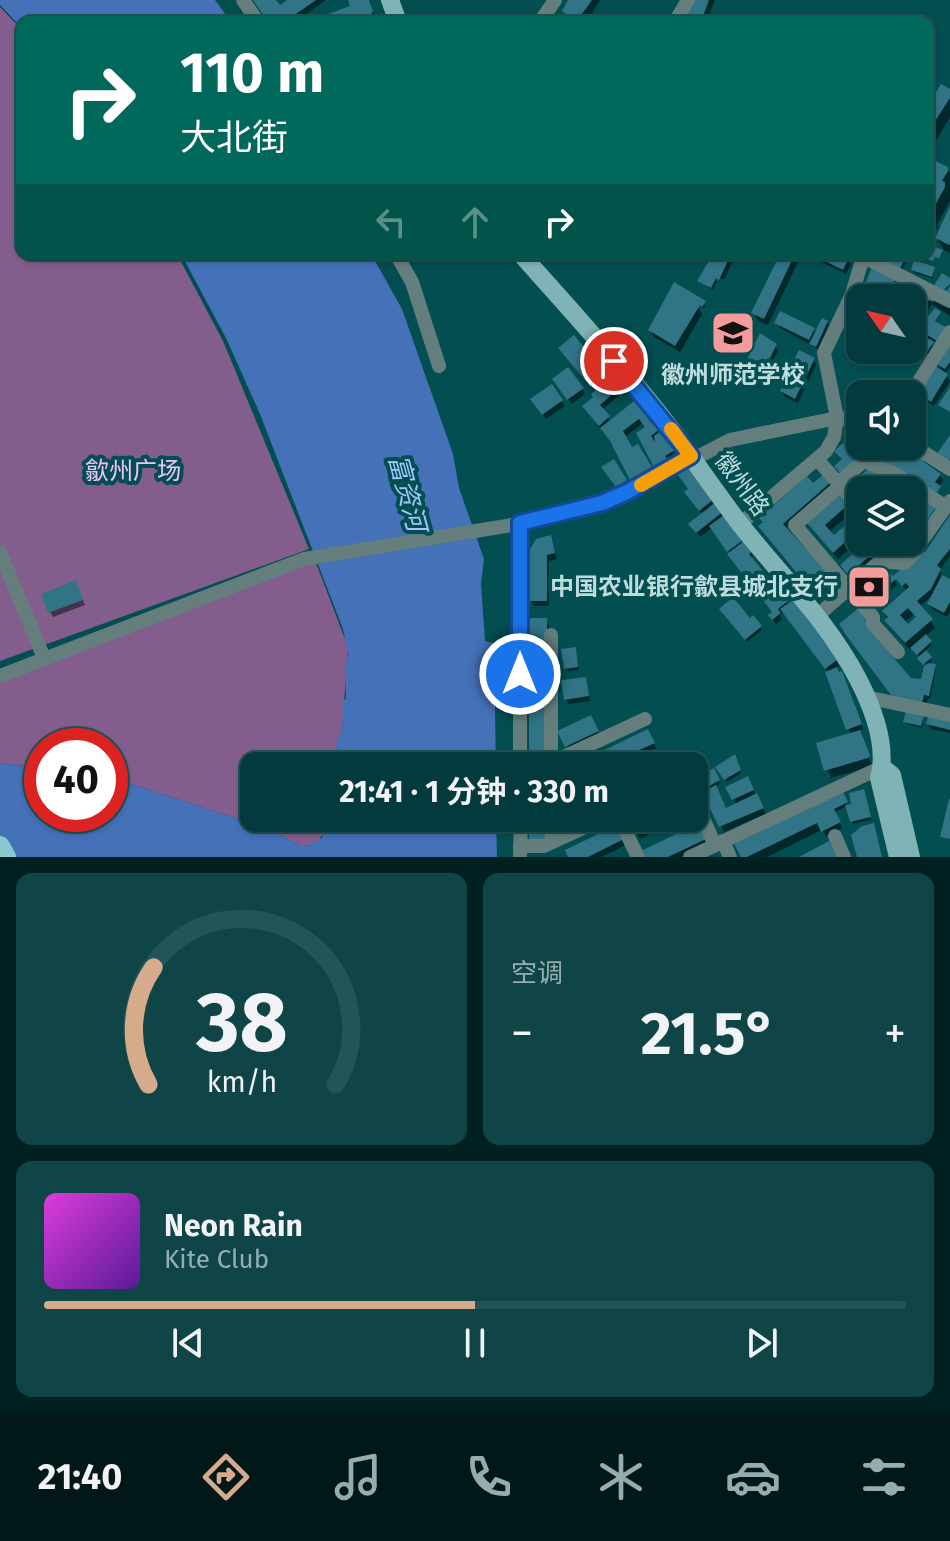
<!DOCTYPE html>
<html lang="zh">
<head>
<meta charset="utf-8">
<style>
  :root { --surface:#023a3d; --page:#104548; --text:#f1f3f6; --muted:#96adb0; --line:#235457; --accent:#d6ab8b }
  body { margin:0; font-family:"Fira Sans","Noto Sans SC",sans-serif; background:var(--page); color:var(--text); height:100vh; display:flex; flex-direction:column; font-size:30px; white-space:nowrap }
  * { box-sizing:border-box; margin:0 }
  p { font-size:26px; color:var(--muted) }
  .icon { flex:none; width:44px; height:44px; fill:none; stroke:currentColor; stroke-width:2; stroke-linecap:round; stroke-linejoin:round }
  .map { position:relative; height:857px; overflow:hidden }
  .sheet { display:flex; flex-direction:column; gap:16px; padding:16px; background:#012022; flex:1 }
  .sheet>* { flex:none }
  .hud { position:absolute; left:16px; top:16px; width:918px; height:244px; border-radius:16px; box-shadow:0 2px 6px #0004,0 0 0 2px var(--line); background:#00695c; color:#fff; overflow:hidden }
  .needle { width:52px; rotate:304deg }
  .tools { position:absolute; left:846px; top:284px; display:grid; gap:16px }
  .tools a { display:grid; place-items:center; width:80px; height:80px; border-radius:16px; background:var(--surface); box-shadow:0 2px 6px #0004,0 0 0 2px var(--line); font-size:40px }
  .speed { position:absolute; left:24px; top:728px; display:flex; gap:16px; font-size:40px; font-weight:700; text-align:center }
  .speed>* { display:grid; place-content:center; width:104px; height:104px; border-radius:50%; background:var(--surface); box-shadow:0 2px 6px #0004,0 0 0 2px var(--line); line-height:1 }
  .speed .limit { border:12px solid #d22; background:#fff; color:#111 }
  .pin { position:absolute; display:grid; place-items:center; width:68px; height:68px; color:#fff; margin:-34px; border:4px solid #fff; border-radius:50%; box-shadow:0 2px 8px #0007 }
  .me { position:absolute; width:88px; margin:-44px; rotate:0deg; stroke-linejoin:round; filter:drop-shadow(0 0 6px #0008) }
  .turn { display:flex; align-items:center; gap:28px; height:168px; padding:0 32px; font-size:36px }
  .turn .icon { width:104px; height:104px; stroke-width:2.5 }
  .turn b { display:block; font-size:56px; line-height:68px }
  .lanes { display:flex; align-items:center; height:76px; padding:0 32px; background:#0003; justify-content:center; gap:40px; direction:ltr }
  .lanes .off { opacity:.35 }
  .big { font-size:60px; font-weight:700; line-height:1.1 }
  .sheet .tile { flex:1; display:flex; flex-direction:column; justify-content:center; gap:12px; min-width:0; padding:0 28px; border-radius:16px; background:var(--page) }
  .sheet .dial { align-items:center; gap:0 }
  .dial svg { height:208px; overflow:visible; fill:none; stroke:var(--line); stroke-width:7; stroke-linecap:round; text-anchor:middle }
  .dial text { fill:var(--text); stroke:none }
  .song { display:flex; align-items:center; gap:24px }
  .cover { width:96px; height:96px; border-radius:12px; background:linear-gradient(135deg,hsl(300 70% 55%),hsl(270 70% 35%)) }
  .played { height:8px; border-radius:4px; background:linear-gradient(90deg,var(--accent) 50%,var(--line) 50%) }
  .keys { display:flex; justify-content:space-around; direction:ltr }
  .heat { display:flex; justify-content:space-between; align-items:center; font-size:44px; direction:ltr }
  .sheet .tiles { flex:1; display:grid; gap:16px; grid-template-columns:1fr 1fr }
  .tile:last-child { grid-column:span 2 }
  .trip { position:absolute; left:240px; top:752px; width:468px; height:80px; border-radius:16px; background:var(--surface); box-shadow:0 2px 6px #0004,0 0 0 2px var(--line); font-weight:700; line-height:80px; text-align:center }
  .menu { display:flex; height:128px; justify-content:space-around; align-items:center; background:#011718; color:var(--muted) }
  .menu .icon { width:56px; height:56px }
  .menu .current { color:var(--accent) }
  .menu b { font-size:36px; color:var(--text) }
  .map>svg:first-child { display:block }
</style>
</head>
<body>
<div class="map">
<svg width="950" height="857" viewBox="0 0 950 857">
  <rect width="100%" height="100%" fill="#034e51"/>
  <!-- green -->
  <g fill="#835e8d">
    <polygon points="0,7 22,30 22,254 177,254 223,341 309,549 0,661"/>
    <path d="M305,563H316L348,647L342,733L339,735L333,766H254V818H327C325,836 319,846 300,846L272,830L110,777V746H42V768L0,763V683L54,660Z"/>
  </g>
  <!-- water -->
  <g fill="#4471b7">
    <polygon points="0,0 215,0 231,22 22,22 22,28 0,5"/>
    <polygon points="181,254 371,254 402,309 453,454 459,488 484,559 481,584 485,641 493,643 494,653 496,766 333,766 339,734 342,733 343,700 346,699 345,667 348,654 343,629 260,414 226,338"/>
    <polygon points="0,763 42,768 42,814 110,814 110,777 272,830 300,846 307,846 322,838 327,818 496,818 497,857 0,857"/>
  </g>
  <!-- shadow -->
  <g fill="#0007" fill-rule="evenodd">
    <polygon points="254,0 274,0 279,8 291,0 326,0 295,22 269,22"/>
    <polygon points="350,0 369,0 375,18 373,22 317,22 352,7"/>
    <polygon points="571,0 600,0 589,19 584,15 580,22 564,11"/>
    <polygon points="692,0 715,0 707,22 684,22"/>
    <polygon points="950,91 950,117 928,154 928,109"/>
    <polygon points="947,168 950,174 950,201 937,225 940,230 935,227 928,245 928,186 932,178 928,170"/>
    <polygon points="950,210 950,253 944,250 937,238"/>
    <polygon points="715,254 736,254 724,280 708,272 708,277 722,284 717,282 713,290 699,281"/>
    <polygon points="782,254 802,254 768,325 758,321 754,313"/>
    <polygon points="812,254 843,254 851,264 846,274 815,259"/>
    <polygon points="861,254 890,254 884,266"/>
    <polygon points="895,254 908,256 901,273"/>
    <polygon points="914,254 925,254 921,265 934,269 933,279 915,273 913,270 917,260"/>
    <polygon points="874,268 899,283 892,298 861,298"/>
    <polygon points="674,285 706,306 704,308 697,304 702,314 680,352 654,337 650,330"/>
    <polygon points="935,298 938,303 941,299 950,306 950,316 932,304 924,316 934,323 940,314 935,323 944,347 929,338 934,347 929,354 912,342 917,333 927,340 919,325 912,332 912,299"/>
    <polygon points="827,322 829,325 818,349 780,328 777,323 813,329 816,334"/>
    <polygon points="775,345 778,351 761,387 744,382 741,376"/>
    <polygon points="950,345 950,366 945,374 950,381 934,406 923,399 920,393 944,374 938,363"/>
    <polygon points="564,354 603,374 608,382 620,387 623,392 602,410 611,422 638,401 676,453 665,459 667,463 657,469 638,433 647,429 643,423 624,438 631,450 638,446 653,473 634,484 621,456 586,409 596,392"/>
    <polygon points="813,359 816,365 798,403 785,397 782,391"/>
    <polygon points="557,385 582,389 585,394 572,404"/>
    <polygon points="552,386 565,406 546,419 533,399"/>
    <polygon points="860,433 860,446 888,446 914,460 925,460 925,465 940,475 943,480 934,496 916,487 843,461 837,451"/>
    <polygon points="870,471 902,485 904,490 874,488 860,490 860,494 856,490"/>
    <polygon points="681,475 717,504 742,544 751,553 753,556 750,558 836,660 839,666 835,668 844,678 863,729 859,731 872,766 831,778 819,744 851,734 829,673 784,612 780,615 782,619 776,624 771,616 774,613 712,528 700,537 694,529 703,515 690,498 690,490"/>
    <polygon points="830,483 831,486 822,498 785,529 836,587 821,600 764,532 819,492 816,484"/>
    <polygon points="912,492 919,500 912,511"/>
    <polygon points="847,506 851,513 829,532 834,538 860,521 860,540 838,559 814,531"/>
    <path d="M950,519V556L940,570L942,577L950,582V612L947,617L932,609L929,604L934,594L921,605L935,628L925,637L932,645L924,652L932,661L928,665L936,669L930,699L928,698L925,711L900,706L851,640L866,618L882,644L880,646L910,679L923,682L926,665L913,647L910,650L891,628L884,611L907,591L898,580L925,555ZM914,614L918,618L908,627L904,623Z"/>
    <polygon points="550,538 557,559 549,561 549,606 534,606 531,600"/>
    <polygon points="863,542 877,542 878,560 854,581 846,573 866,545"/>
    <polygon points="894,580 897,585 875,604 868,596"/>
    <polygon points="746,585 747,588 734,598 726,587"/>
    <polygon points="78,588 85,605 53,617 50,612"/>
    <polygon points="725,614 750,620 753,618 762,630 747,642"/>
    <polygon points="546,620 549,626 549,677 534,677 531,672"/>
    <polygon points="576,653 579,670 568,671 566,668"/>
    <polygon points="585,679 590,701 569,704 566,699"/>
    <polygon points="531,690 548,760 534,760 531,755"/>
    <polygon points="590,717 600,737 570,751 560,732"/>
    <polygon points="923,717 922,728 907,724 906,721"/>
    <polygon points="950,720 950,733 931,729 928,724"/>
    <polygon points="648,731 656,748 620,766 606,766 600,754"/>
    <polygon points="734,757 741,773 727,782 718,767"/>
    <polygon points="713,771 720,784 714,787 726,810 737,805 728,788 747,778 766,814 724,832 705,793 709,791 702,777"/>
    <polygon points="842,794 848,807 865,794 871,820 853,824 848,806 835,812 842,828 826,836 822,830 767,857 743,857"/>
    <polygon points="565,818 589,818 570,827"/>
    <polygon points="634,818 682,818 640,839 630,820"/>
    <polygon points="698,825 708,844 682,857 646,857"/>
    <polygon points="617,827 626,845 601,857 570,857"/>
  </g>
  <!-- building -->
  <g fill="#317486" fill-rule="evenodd">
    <polygon points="253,0 276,0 280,5 287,0 316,0 289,19 292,22 268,22"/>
    <polygon points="348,0 369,0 373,11 368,22 307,22 350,6"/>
    <polygon points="568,0 592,0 577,21 562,11"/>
    <polygon points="690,0 709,0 701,22 682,22"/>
    <polygon points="941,84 950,89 950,98 928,132 928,105"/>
    <polygon points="931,159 948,167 948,171 942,181 945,182 945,187 931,213 933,214 931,218 928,218 928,181 931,174 928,173 928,165"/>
    <polygon points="950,206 950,243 949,245 935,238"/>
    <polygon points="932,246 943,250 939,258 935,257 933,261 927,259"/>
    <polygon points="713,254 731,254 719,280 716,278 711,288 697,281"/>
    <polygon points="780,254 795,254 764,319 751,313"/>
    <polygon points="811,254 843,254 849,257 843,270"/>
    <polygon points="893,254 907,254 899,271 887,266"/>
    <polygon points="914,260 935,267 932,277 911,270"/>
    <polygon points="873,265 897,276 887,298 859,298"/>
    <polygon points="942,273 950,278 950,284 944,289 947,291 950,286 950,300 932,288"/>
    <polygon points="674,282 706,301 702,307 700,305 675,346 648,330"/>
    <polygon points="918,285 936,296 933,302 929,300 912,327 911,298"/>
    <polygon points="935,308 941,312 935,321 949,329 940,343 918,329"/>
    <polygon points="780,311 815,328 809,340 774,323"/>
    <polygon points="822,318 828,321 816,347 809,344"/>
    <polygon points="916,331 934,342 927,352 912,343"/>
    <polygon points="760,333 777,344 758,382 739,376"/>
    <polygon points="574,335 605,373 590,386 558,348"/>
    <polygon points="950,341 950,362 945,369 935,363"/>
    <polygon points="799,350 815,358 795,399 780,391"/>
    <polygon points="935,366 948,374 931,402 917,393"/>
    <polygon points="568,367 584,388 567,400 552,379"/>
    <polygon points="613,375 622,386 600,405 610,416 599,426 582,406 593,397 591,394"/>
    <polygon points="552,384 563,400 542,415 530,399"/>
    <polygon points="950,387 950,412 938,405"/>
    <polygon points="638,398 661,428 651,436 655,442 654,436 661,431 677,449 665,456 667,459 654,467 636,433 645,427 639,419 623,431 632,447 638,444 652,467 630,480 610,441 600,428"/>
    <polygon points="860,429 860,446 892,446 913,457 917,452 926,459 924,462 941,474 935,482 941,486 934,497 860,457 841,474 834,466 842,459 834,451"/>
    <polygon points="950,435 950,458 947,463 936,455"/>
    <polygon points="614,459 627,480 616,487 601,467"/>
    <polygon points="689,467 714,499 699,511 684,492 688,489 678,475"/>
    <polygon points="869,468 903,484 899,490 884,490 870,484 860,490 860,495 851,484"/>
    <polygon points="824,474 831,482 783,524 835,580 816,596 758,526 763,522 759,518 807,476 813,483"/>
    <polygon points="840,495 848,505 825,525 834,535 857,515 860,518 860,539 855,533 833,553 807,523"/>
    <polygon points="924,499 936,507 917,535 912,531 912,517"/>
    <polygon points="717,501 724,511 696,533 688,524"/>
    <polygon points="724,515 743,540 727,552 709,526"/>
    <path d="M950,515V549L937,565L941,569L931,589L917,601L933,619L905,643L884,620L888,617L882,611L909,587L906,583L902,586L896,579L871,600L862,590L887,569L893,576L921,550L925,552ZM908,608L916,617L908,624L900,615Z"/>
    <polygon points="551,535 555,553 547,555 547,601 529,601 529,551 536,539"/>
    <polygon points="744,541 753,551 749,554 788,601 778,609 781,613 772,620 768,615 772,612 727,554"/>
    <polygon points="863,542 875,542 874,552 848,575 840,565 864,544"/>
    <polygon points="739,574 747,584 731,597 723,586"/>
    <polygon points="942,575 950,579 950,602 944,613 927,604"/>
    <polygon points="76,580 83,600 48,613 41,594"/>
    <polygon points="733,597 750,618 753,615 762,626 745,640 719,609"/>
    <polygon points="793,600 838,659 825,669 780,609"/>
    <polygon points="860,607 868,616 865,619 881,638 878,640 911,678 921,679 924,666 928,663 936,664 929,696 924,695 922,704 894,699 846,635 839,624"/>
    <rect x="529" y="618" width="18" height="54"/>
    <polygon points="926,634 932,641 917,655 910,648"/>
    <polygon points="576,647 578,667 564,669 561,649"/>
    <polygon points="926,650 932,657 923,665 917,658"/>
    <polygon points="837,667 839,672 842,671 862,724 846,730 825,672"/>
    <polygon points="586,677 589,696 564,700 561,680"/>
    <rect x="529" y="688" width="18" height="67"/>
    <polygon points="906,711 924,715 921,726 903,722"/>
    <polygon points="929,713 950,718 950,730 926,724"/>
    <polygon points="591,715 599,731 565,747 557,731"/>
    <polygon points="648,729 655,743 604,766 598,753"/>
    <polygon points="860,730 870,755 868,758 824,771 816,743"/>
    <polygon points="679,751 686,766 648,766"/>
    <polygon points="735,754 741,770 724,780 715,767"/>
    <polygon points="714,768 720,780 706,788 699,776"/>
    <polygon points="748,776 754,790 732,800 725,787"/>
    <polygon points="716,785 726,808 757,793 764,808 719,827 702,792"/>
    <polygon points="864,789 871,817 850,822 845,805 851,804 849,793"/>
    <polygon points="843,792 848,802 834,809 841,822 821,832 817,823 747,857 741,857 734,844"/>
    <polygon points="949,799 950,799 950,839 940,837"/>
    <rect x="529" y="818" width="18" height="21"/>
    <polygon points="629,818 669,818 635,835 627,819"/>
    <polygon points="699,823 706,839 668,857 644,857 641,851"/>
    <polygon points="874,823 882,857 857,857 851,835 862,826"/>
    <polygon points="617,825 624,839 588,857 568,857 565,850"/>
    <polygon points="829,841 837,857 799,857"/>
  </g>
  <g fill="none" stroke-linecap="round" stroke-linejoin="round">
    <!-- minor -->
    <g stroke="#647d7d" stroke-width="14">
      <polyline points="243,0 258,22"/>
      <polyline points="540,22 555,0"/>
      <polyline points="675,22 688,0"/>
      <polyline points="396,254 412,282 439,366"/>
      <polyline points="858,254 950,301"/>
      <polyline points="911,394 950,332"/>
      <polyline points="912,445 950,469"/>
      <polyline points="694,459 730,440 837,418 860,421"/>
      <polyline points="817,459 860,508"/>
      <polyline points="838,483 864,461 895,474 946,507"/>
      <polyline points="840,486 795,525 873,617 873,624 898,652"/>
      <polyline points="520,523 520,766"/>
      <polyline points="740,524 826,451 834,437 837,418 824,353 852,294 863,257"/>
      <polyline points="882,542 880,552 890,562 904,563 914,554 912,540"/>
      <polyline points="913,546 920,543 950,501"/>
      <polyline points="0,552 44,658"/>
      <polyline points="817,616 885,557"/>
      <polyline points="551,635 551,766"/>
      <polyline points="0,676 304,559 512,525 585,508 627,492 691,456"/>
      <polyline points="866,697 950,715"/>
      <polyline points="585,747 595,766"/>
      <polyline points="544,766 645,719"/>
      <polyline points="694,799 715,845"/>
      <polyline points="551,818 552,842"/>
      <polyline points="619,818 638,857"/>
      <polyline points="835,836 844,857"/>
      <polyline points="723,841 730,857"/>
      <polyline points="520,846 544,846 605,818"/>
      <polyline points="520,857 521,818"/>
      <polyline points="690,857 882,767"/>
    </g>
    <!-- major -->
    <g stroke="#7fb3b5" stroke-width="18">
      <polyline points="390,0 398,22"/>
      <path d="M521,254C565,304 611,354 653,406C684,444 710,485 740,524C780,575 828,621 858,679C873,708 888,746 879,778L898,857"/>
      <polyline points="882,767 892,775 911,857"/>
    </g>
    <!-- highway -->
    <polyline stroke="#89c8cb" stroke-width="20" points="0,846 6,857"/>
  </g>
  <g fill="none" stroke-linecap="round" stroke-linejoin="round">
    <!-- route casing -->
    <g stroke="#114b97" stroke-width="20">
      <polyline id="route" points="520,674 520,523 602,503 627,492 691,456 614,361"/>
    </g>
    <!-- route -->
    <use href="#route" stroke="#1a73e8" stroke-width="14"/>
    <!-- slow -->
    <polyline stroke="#f59e0b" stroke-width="14" points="641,485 691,456 671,429"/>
  </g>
  <!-- icons -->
  <defs>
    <g id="school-square" transform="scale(2.3)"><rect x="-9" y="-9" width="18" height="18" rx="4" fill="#f59b9c" stroke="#034e51"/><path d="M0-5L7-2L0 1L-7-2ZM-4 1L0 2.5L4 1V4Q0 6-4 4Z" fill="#111"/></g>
    <g id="bank-square" transform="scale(2.3)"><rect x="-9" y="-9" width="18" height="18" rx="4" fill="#f59b9c" stroke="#034e51"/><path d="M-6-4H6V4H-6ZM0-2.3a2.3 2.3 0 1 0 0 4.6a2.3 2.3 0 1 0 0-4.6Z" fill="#111"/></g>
  </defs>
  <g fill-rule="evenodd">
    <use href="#school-square" x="733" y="333"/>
    <use href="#bank-square" x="869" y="587"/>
  </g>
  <g text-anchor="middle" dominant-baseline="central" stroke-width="8" stroke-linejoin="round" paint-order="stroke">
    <!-- poi labels -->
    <g font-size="24" font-weight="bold" fill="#bedcdd" stroke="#034e51">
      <text x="733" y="375">徽州师范学校</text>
      <text x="838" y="587" text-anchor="end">中国农业银行歙县城北支行</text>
    </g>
    <!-- park labels -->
    <g font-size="24" fill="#eec1fa" stroke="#034e51">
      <text x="133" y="471">歙州广场</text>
    </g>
    <!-- street labels -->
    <g font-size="24" fill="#bedcdd" stroke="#034e51">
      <text transform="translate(742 484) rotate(53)">徽州路</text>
    </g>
    <!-- water labels -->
    <g font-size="26" font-style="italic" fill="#a0c5fe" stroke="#034e51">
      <text transform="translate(407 493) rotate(75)">富资河</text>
    </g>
  </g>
</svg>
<div class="tools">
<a><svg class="needle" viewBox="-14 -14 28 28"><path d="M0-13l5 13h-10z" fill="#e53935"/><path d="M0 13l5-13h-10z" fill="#96adb0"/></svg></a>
<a><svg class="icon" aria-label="sound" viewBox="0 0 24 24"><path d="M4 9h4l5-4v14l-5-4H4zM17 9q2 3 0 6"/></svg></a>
<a><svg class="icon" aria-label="layers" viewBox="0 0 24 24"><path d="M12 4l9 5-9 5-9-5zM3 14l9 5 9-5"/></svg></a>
</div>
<div class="speed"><div class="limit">40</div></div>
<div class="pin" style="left:614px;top:361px;background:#d93025"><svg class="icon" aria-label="arrive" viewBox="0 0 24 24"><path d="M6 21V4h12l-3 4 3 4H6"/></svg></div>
<svg class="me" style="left:520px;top:674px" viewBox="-20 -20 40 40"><circle r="17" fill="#1a73e8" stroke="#fff" stroke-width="3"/><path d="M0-11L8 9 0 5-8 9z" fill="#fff"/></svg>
<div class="trip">21:41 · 1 分钟 · 330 m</div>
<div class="hud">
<div class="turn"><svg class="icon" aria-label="right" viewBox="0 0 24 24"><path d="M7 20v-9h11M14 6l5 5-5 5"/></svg><div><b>110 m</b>大北街</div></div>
<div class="lanes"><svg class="icon off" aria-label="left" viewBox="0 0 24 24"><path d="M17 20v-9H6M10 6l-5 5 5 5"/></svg><svg class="icon off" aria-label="ahead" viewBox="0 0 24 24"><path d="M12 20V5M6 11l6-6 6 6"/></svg><svg class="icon" aria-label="right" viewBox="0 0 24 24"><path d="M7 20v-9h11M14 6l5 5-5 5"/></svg></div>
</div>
</div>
<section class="sheet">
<div class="tiles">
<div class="tile dial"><svg viewBox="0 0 100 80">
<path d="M14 69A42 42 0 1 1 86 69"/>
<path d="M14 69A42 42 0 0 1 16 24" stroke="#d6ab8b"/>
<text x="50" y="56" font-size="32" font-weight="700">38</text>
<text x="50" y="72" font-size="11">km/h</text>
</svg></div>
<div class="tile"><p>空调</p>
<div class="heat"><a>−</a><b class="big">21.5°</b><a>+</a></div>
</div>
<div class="tile">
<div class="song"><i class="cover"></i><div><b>Neon Rain</b><p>Kite Club</p></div></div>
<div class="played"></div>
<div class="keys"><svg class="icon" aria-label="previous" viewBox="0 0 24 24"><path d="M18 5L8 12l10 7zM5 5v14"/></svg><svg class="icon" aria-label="pause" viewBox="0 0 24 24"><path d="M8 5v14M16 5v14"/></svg><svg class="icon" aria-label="next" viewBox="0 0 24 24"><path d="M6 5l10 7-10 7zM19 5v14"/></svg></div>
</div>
</div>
</section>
<nav class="menu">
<b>21:40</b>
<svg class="icon current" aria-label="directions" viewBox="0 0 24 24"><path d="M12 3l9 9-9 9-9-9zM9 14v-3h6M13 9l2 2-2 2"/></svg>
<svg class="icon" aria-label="music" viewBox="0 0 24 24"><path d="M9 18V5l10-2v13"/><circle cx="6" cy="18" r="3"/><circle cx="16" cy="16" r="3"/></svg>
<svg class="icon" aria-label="phone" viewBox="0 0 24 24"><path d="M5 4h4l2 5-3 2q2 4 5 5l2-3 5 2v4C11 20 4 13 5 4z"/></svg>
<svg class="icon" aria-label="climate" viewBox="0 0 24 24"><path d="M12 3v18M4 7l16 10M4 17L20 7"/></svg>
<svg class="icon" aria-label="car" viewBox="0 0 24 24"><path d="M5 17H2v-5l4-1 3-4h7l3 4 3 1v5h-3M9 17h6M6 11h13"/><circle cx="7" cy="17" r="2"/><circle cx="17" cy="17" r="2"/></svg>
<svg class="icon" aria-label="filters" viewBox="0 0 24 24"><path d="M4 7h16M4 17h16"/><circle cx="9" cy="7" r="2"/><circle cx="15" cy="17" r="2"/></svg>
</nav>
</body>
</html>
